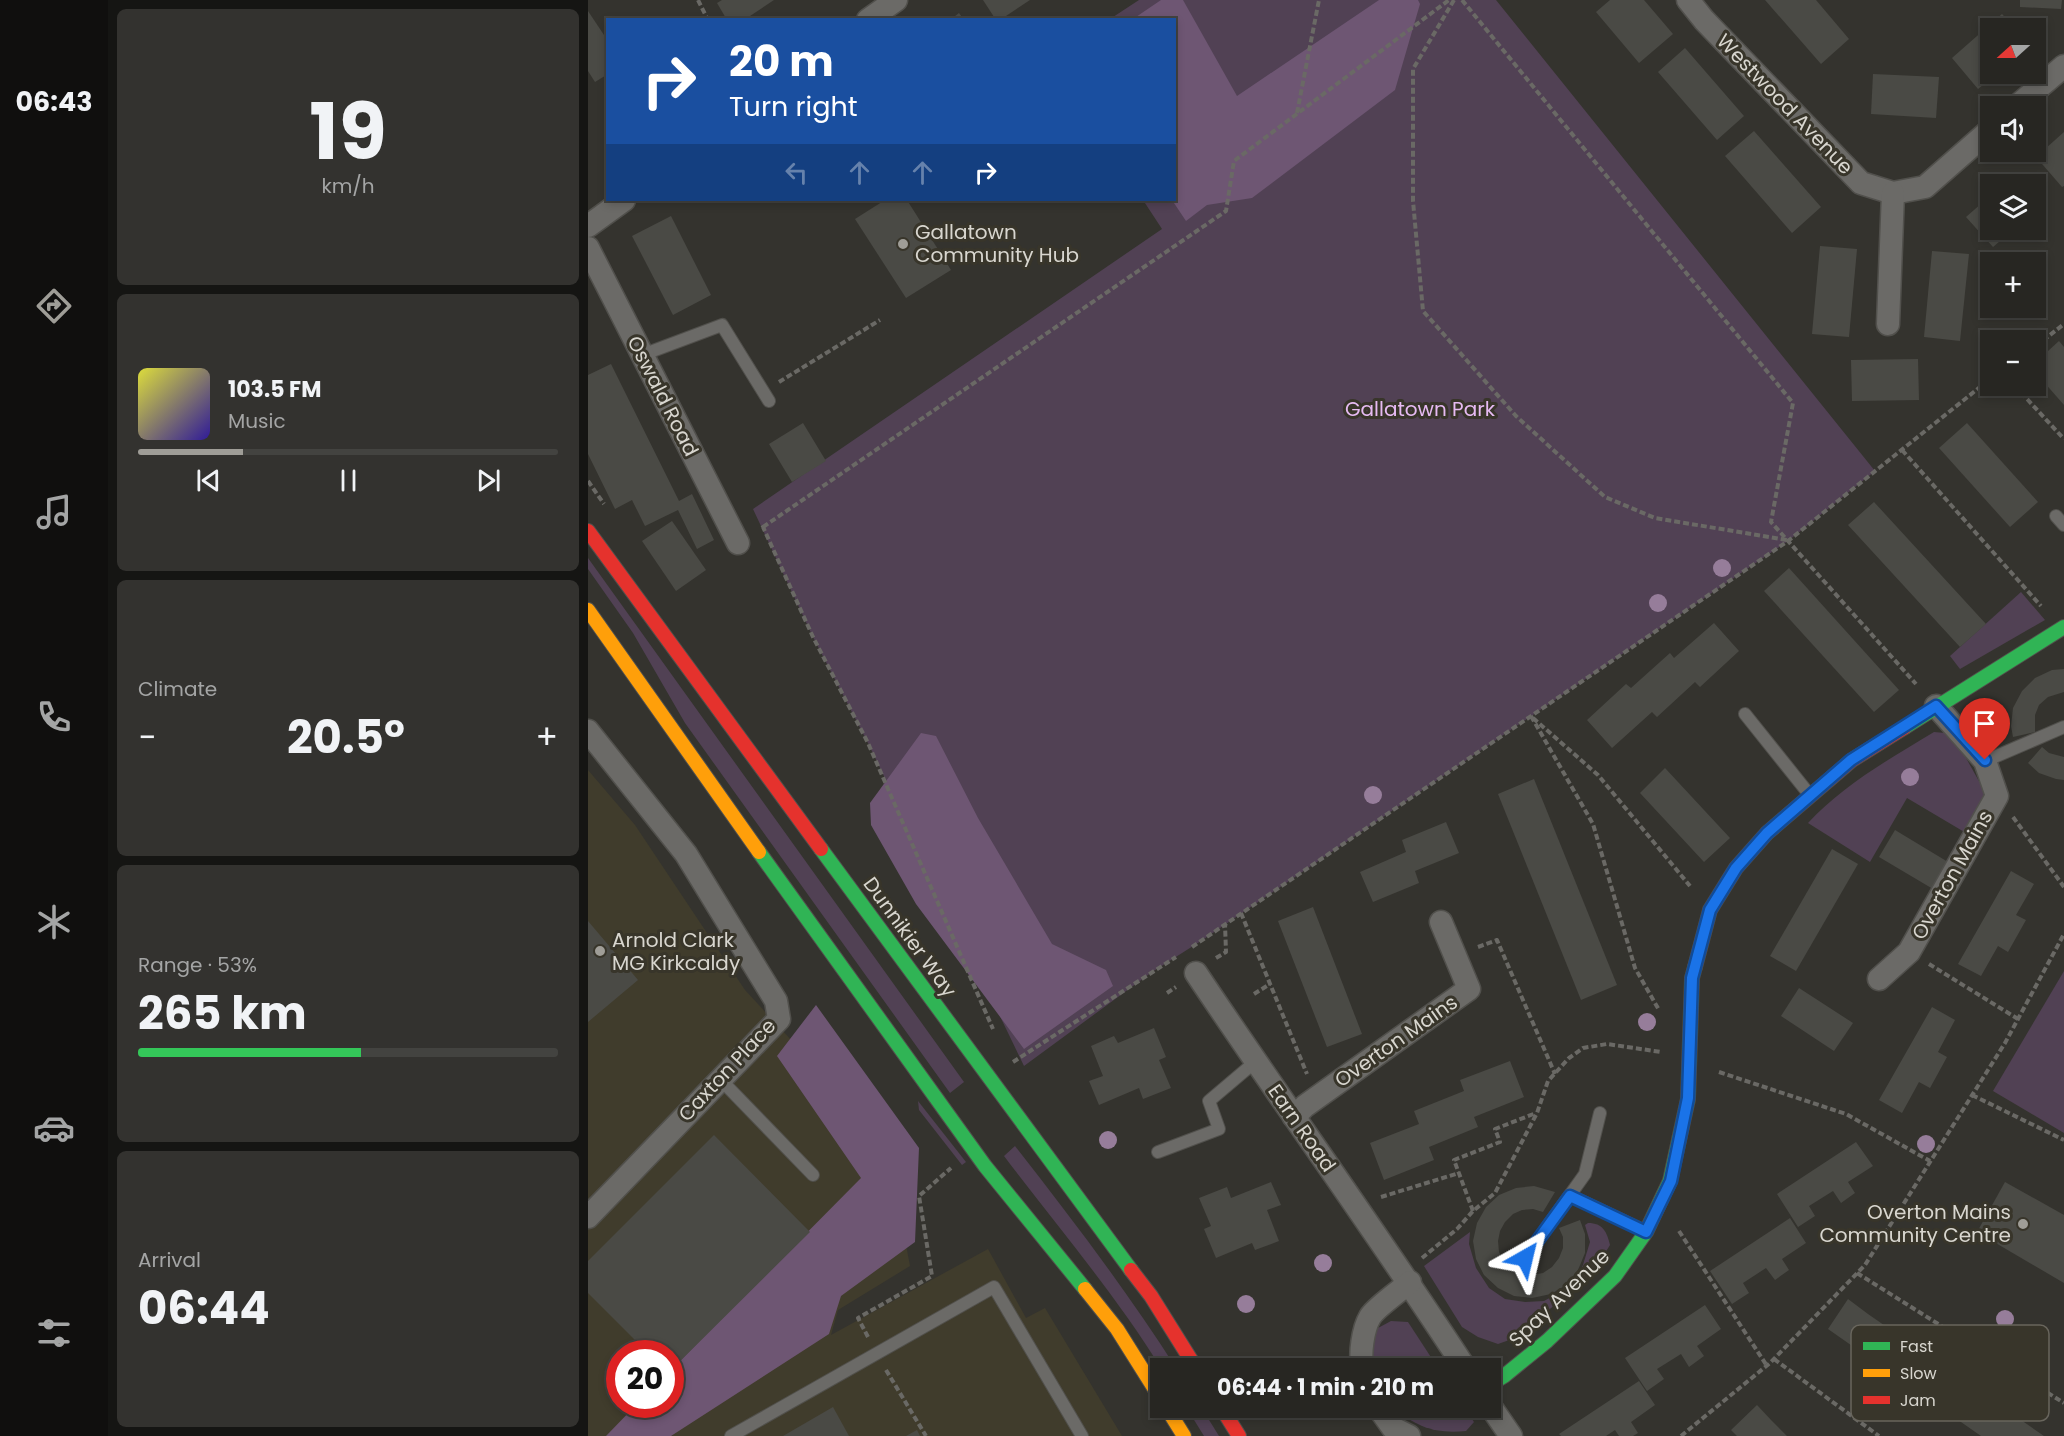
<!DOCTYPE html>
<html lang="en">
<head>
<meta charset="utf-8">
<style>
  :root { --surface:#272622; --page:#33322f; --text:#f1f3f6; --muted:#a4a5a5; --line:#434340; --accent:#9f9d97 }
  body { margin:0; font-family:Poppins,sans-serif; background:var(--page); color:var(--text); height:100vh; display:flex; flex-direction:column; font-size:22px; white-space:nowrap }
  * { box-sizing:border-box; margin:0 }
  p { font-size:20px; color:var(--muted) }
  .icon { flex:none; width:33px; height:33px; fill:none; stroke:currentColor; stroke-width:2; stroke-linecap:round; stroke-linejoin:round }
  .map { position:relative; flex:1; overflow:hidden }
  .drawer { display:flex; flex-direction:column; gap:9px; padding:9px; background:#151513; width:480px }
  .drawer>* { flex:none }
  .banner { position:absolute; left:18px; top:18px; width:570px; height:183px; border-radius:0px; box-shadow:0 3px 9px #0003,0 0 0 2px var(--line); background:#1a4fa0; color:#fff; overflow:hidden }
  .needle { width:39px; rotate:249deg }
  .tools { position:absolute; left:1392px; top:18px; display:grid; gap:12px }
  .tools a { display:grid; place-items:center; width:66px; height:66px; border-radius:0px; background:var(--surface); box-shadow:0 3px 9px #0003,0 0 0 2px var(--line); font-size:30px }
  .speed { position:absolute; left:18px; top:1340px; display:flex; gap:12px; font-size:30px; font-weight:700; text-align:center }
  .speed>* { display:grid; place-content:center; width:78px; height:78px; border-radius:50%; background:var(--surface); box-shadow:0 3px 9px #0003,0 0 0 2px var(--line); line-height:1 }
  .speed .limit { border:9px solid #d22; background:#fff; color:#111 }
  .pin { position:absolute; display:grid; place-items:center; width:51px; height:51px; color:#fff; margin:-62px -26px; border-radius:50% 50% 50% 0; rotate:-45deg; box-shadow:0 0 6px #0007 }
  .pin .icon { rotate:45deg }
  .me { position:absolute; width:66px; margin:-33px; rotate:37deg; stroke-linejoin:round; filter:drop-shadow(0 0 4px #0008) }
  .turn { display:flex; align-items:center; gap:21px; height:126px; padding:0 24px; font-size:27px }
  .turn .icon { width:78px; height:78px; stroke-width:2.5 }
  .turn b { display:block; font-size:42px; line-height:51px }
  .lanes { display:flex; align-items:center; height:57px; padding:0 24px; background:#0003; justify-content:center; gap:30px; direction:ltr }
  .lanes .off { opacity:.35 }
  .big { font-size:45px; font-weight:700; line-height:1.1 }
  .drawer .card { flex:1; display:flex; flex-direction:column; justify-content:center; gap:9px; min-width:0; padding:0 21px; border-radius:9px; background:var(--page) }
  .drawer .dial { align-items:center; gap:0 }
  .dial b { font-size:78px; line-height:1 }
  .song { display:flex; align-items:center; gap:18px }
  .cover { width:72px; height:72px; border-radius:9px; background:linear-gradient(135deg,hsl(60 70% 55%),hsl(250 70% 35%)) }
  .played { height:6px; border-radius:3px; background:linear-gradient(90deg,var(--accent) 25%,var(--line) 25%) }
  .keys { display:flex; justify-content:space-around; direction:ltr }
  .heat { display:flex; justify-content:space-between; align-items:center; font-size:33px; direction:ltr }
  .charge { height:9px; border-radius:4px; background:linear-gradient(90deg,#34c759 53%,var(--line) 0) }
  .trip { position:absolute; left:562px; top:1358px; width:351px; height:60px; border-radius:0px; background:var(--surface); box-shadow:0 3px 9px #0003,0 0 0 2px var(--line); font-weight:700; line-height:60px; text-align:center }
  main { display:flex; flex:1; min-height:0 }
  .tabs { display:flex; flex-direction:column; width:108px; justify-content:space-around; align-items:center; background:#100f0e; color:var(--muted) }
  .tabs .icon { width:42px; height:42px }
  .tabs .on { color:var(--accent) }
  .tabs b { font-size:27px; color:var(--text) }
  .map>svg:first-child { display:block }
</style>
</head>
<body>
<main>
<nav class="tabs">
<b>06:43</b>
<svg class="icon on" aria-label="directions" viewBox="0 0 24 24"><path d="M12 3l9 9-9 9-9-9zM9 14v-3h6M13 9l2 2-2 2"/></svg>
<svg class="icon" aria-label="music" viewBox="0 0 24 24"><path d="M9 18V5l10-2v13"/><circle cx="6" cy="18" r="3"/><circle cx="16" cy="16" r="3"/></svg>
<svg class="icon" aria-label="phone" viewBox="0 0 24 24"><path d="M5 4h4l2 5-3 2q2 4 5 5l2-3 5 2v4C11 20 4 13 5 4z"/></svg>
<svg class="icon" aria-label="climate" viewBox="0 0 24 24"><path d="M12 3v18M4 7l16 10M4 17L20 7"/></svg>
<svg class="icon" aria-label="car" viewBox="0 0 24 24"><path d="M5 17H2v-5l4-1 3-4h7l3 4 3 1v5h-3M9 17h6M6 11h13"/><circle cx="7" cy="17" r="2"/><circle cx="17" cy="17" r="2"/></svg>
<svg class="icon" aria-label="filters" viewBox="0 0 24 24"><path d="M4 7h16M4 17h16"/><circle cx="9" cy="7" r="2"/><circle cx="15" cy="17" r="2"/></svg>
</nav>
<section class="drawer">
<div class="card dial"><b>19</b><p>km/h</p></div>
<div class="card">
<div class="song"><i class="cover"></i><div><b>103.5 FM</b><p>Music</p></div></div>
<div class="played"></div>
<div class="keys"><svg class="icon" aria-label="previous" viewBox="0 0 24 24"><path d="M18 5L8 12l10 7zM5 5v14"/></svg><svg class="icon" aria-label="pause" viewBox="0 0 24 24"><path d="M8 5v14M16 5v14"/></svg><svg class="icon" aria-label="next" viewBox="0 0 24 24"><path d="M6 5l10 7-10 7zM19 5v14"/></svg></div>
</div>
<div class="card"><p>Climate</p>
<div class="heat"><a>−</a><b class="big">20.5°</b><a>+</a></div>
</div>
<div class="card"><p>Range · 53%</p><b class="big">265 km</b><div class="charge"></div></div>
<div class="card"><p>Arrival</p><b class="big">06:44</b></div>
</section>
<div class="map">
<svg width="1476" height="1436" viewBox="0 0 1476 1436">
  <rect width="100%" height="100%" fill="#34332e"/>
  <!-- built -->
  <path fill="#403c2c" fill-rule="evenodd" d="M0,770L47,825L157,990L218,1056L307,1186L322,1266L250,1310L243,1335L400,1249L438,1318L457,1308L534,1436H0ZM32,1353H82V1404H32Z"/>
  <!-- green -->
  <g fill="#514154">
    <polygon points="551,0 908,0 1287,471 1200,541 613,941 564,972 436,1066 280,743 225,637 165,509 574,229 555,200 586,200 586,20 522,19"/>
    <polygon points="0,558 376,1082 362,1093 97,723 45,633 0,569"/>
    <polygon points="1433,592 1457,620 1372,669 1362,656"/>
    <path d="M1346,732L1357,733L1368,740L1397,792L1378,833L1319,798L1282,862L1220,823C1255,785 1303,758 1346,732Z"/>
    <polygon points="1476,971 1476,1133 1405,1091"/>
    <polygon points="330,1101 378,1162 374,1165 331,1110"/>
    <path d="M427,1146C484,1219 539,1291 588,1368H573C527,1294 469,1226 416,1156Z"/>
    <path d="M1000,1223C1015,1223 1019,1232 1022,1245L1004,1274L927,1338L910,1344L890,1337L874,1327L836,1266L882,1232L881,1244L888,1268L901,1288L917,1299L937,1302L956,1301L974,1291L994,1268L1002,1242L997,1225Z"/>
    <polygon points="803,1321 820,1322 850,1368 782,1368 782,1347 790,1328"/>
    <polygon points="598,1407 613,1407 631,1436 616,1436"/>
    <path d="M805,1407H876L886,1422L878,1431C847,1434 828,1427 805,1407Z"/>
  </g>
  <!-- forest -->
  <g fill="#6e5673">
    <polygon points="573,0 595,0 649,96 791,0 830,0 832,4 807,90 664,198 619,205 598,221 584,200 586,200 586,20 545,19"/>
    <polygon points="333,733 348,736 390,818 464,944 518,970 525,986 436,1049 328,904 283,825 282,803"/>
    <polygon points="228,1005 331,1148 327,1242 253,1296 241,1334 83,1436 18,1436 49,1404 82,1404 83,1370 273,1178 189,1056"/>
  </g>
  <!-- building -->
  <g fill="#4a4a45">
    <polygon points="134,0 186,0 156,20 139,20 129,3"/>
    <polygon points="395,0 442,0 412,20 408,20"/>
    <polygon points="1022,0 1056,0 1085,34 1051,63 1008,12"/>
    <polygon points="1177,0 1228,0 1261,39 1233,64"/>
    <polygon points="1432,0 1474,0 1473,9 1432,7"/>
    <polygon points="0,11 20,41 20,74 7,82 0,71"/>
    <polygon points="371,13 376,20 362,20"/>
    <polygon points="1414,14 1427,28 1402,28 1402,74 1408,74 1390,89 1364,58"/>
    <polygon points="1097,48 1156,116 1129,140 1070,72"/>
    <polygon points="1285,74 1351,77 1348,118 1283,114"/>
    <polygon points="1166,131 1233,207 1204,233 1137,156"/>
    <polygon points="1476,132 1476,186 1474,187 1448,157"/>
    <polygon points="1430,172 1441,184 1416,184"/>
    <polygon points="1448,192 1457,202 1448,210"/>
    <polygon points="1402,196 1402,230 1425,230 1405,247 1378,217"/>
    <polygon points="297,200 319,200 363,270 318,298 267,219"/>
    <polygon points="83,216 123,295 85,315 44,236"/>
    <polygon points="1232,246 1269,249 1261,337 1224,334"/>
    <polygon points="1344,251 1381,254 1372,341 1336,337"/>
    <polygon points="1471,341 1476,347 1476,405 1448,373 1448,362"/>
    <polygon points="1330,359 1331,400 1264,401 1263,360"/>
    <polygon points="23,364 91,501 104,494 126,540 109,549 90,510 57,526 44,500 27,509 0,454 0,375"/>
    <polygon points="215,423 238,461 204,482 181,444"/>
    <polygon points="1379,423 1450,502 1422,527 1351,448"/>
    <polygon points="1286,502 1398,624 1372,647 1260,525"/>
    <polygon points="84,521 118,570 88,591 54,541"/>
    <polygon points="1201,568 1311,690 1286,712 1176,591"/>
    <polygon points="1126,623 1151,651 1112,687 1107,682 1069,717 1064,712 1024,748 999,720 1038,684 1043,688 1082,653 1086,658"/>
    <polygon points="1476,669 1476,692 1460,697 1451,705 1447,715 1447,732 1425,737 1423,726 1425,708 1434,691 1447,678 1464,670"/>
    <polygon points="1454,747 1461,753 1476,757 1476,780 1468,779 1451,773 1440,763"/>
    <polygon points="1077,768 1142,838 1116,862 1052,793"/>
    <polygon points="946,779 1029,985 993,1000 910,794"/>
    <polygon points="858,822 871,853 827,871 831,883 785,902 772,872 818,852 814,840"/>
    <polygon points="1307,830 1360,862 1345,889 1291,857"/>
    <polygon points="1244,849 1270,864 1208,971 1182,956"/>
    <polygon points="1423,871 1446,884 1428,915 1438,920 1420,952 1410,946 1393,976 1370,964"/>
    <polygon points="725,907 774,1034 739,1047 690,921"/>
    <polygon points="0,921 50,980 0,1022"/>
    <polygon points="1211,988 1265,1023 1246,1051 1193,1016"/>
    <polygon points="1344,1007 1367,1020 1350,1052 1359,1057 1342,1088 1331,1082 1314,1113 1291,1100"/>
    <polygon points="566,1028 578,1057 571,1060 583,1088 555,1099 551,1088 511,1105 501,1081 515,1076 503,1046 526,1036 530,1043"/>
    <polygon points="922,1061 936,1097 886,1117 890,1127 841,1147 846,1160 796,1180 782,1143 831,1124 826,1111 876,1091 872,1080"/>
    <polygon points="126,1135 222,1232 82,1371 82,1353 60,1353 0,1293 0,1261"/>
    <polygon points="1268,1142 1285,1166 1260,1182 1267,1193 1253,1203 1245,1191 1221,1206 1227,1216 1210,1227 1189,1194"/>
    <polygon points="683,1182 693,1205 679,1210 691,1241 667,1250 664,1243 628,1258 616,1229 623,1226 611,1198 639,1187 643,1198"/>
    <polygon points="1417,1182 1476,1215 1476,1283 1389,1232"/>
    <polygon points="946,1186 967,1192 955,1212 945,1209 934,1210 925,1214 917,1222 912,1231 910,1241 911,1252 916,1261 924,1269 933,1274 944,1275 955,1273 964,1267 971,1258 975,1248 975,1237 971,1228 992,1220 997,1234 997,1253 990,1270 978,1285 963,1294 944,1298 926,1296 910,1288 896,1275 888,1259 885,1241 889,1223 898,1207 911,1195 928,1188"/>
    <polygon points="1202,1218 1218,1243 1194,1259 1201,1270 1187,1280 1178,1268 1155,1283 1161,1293 1144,1304 1122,1271"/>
    <polygon points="1260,1299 1280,1314 1456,1436 1393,1436 1300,1371 1240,1329"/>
    <polygon points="1117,1305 1133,1329 1109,1346 1116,1356 1101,1367 1093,1354 1069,1369 1076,1379 1059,1391 1037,1358"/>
    <polygon points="1051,1381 1067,1405 1043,1422 1050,1433 1045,1436 1031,1436 1027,1430 1018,1436 973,1436 971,1434"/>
    <polygon points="1169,1405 1184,1421 1199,1436 1149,1436 1143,1430"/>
    <polygon points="245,1407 261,1436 195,1436"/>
    <polygon points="329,1430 332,1436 318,1436"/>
  </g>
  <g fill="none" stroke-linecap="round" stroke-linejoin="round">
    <!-- lane casing -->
    <g stroke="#51504c" stroke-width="14">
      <g id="lane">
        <polyline points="54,355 134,325 181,401"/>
        <polyline points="1468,516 1476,525"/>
        <polyline points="1157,714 1221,794"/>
        <polyline points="1397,761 1476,727"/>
        <polyline points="132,1079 225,1175"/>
        <polyline points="570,1152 631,1129 621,1101 667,1062"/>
        <polyline points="983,1196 1057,1231"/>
        <polyline points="937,1258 997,1174 1012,1113"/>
        <polyline points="143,1436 406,1287 494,1436"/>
      </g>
    </g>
    <!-- street casing -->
    <g stroke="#51504c" stroke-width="25">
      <g id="street">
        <polyline points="1100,0 1116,20 1273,183 1305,193 1337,187 1402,130"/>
        <polyline points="280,20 308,0"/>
        <polyline points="1429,106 1476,66"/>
        <polyline points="0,226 36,200"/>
        <polyline points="0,248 150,543"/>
        <polyline points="1300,324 1305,193"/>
        <polyline points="0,731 98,854 188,1001 191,1019 0,1217"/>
        <path d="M608,973C696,1105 790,1234 877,1368"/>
        <polyline points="1291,979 1321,952 1409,796 1397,761 1348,706"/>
        <polyline points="706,1117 717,1106 881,989 853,922"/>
        <path d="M775,1368C771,1355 775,1329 782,1317C787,1308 813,1290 822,1282"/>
        <polyline points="790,1407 805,1428 821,1436"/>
        <polyline points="903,1407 923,1436"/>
      </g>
    </g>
    <!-- fast casing -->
    <g stroke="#51504c" stroke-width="16">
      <g id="fast">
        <polyline points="1317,727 1476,627"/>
        <polyline points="233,849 543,1270"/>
        <polyline points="171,852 397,1166 497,1289"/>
        <polyline points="903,1384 916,1376 959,1341 1027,1276 1058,1232 1082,1181 1100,1099 1104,978 1107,967"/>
      </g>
    </g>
    <!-- slow casing -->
    <g stroke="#51504c" stroke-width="16">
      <g id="slow">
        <polyline points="0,610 171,852"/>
        <polyline points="497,1289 529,1329 573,1399"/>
        <polyline points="578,1407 596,1436"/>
      </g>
    </g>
    <!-- jam casing -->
    <g stroke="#51504c" stroke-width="16">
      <g id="jam">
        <polyline points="0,531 233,849"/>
        <polyline points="1107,967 1122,910 1148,868 1179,833 1264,760 1317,727"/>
        <polyline points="543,1270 563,1296 608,1368"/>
        <polyline points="633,1407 651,1436"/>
      </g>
    </g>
    <!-- path -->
    <g stroke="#6a6965" stroke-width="4" stroke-dasharray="6 3" stroke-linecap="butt">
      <polyline points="110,0 120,20"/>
      <polyline points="866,0 825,69 825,201 835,311 928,416 1017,497 1067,518 1199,540"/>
      <polyline points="874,0 1205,403 1183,522 1328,684"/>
      <polyline points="709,113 731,0"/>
      <polyline points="1448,346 1476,324"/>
      <polyline points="191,382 292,320"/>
      <polyline points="1427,386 1476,439"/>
      <polyline points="1314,450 1453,606"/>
      <polyline points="0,481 16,504"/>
      <polyline points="175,527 638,211 646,161 861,0"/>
      <polyline points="174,528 175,527 225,637 280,743 405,1029"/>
      <polyline points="943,716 1005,824 1047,968 1071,1010"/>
      <polyline points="945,718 1010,775 1102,886"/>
      <polyline points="1425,817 1476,887"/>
      <polyline points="653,913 719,1074"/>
      <polyline points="604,947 1200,541 1402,379"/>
      <polyline points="890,947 909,940 967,1074"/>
      <polyline points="628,958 638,952 637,924"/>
      <polyline points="1341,964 1430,1019"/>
      <polyline points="579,993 588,987"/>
      <polyline points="666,994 682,984"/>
      <polyline points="425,1062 588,957"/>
      <polyline points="1131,1072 1258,1114 1342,1161"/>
      <polyline points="1384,1095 1476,1140"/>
      <polyline points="793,1197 871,1173"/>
      <polyline points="885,1211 866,1160 912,1142 907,1129 948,1113"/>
      <polyline points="1091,1231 1179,1366"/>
      <polyline points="834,1258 869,1229 885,1211 907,1193 949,1113 960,1081 981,1058 995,1048 1019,1044 1073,1052"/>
      <polyline points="1269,1273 1476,1403"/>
      <polyline points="280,1337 270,1318 344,1276 331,1196 363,1168"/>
      <polyline points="639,1358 644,1368"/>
      <polyline points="1186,1359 1291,1436"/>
      <polyline points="298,1370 338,1436"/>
      <polyline points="1093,1436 1182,1363 1277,1265 1417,1043 1476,934"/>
    </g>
    <!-- lane -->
    <use href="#lane" stroke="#6b6a67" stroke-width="12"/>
    <!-- street -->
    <use href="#street" stroke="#6b6a67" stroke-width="22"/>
    <!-- fast -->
    <use href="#fast" stroke="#30b455" stroke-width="14"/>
    <!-- slow -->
    <use href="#slow" stroke="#ff9f0a" stroke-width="14"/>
    <!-- jam -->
    <use href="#jam" stroke="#e5322d" stroke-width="14"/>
  </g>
  <!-- trees -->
  <g fill="#967d9a">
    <circle cx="1134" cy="568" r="9"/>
    <circle cx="1070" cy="603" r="9"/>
    <circle cx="1322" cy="777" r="9"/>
    <circle cx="785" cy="795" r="9"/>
    <circle cx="1059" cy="1022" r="9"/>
    <circle cx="520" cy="1140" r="9"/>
    <circle cx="1338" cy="1144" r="9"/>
    <circle cx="735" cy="1263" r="9"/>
    <circle cx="658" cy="1304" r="9"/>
    <circle cx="1417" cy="1319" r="9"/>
  </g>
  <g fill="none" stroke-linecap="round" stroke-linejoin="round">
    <!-- route casing -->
    <g stroke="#114b97" stroke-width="15">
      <polyline id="route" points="937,1258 982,1196 1058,1232 1083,1181 1100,1098 1104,978 1122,910 1148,868 1179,833 1263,760 1348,706 1397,760"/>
    </g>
    <!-- route -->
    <use href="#route" stroke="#1a73e8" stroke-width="10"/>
  </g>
  <!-- markers -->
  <g fill="#9f9d97" stroke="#38352a" stroke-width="2">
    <circle cx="315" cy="244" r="6"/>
    <circle cx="12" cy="951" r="6"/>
    <circle cx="1435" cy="1224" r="6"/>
  </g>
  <g text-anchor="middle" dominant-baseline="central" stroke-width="6" stroke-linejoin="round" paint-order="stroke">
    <!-- street labels -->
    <g font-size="20" fill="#d8d6cf" stroke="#38352a">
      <text transform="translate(1197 104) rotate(46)">Westwood Avenue</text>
      <text transform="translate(75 396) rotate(63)">Oswald Road</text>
      <text transform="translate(1364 875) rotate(-61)">Overton Mains</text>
      <text transform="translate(322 937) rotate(54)">Dunnikier Way</text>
      <text transform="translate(808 1041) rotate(-35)">Overton Mains</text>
      <text transform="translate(139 1070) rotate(-47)">Caxton Place</text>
      <text transform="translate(714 1128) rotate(55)">Earn Road</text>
      <text transform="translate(971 1298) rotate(-44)">Spay Avenue</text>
    </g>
    <!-- poi labels -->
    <g font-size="20" fill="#d8d6cf" stroke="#38352a" text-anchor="start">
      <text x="327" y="232">Gallatown<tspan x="327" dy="23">Community Hub</tspan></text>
      <text x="24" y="940">Arnold Clark<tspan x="24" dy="23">MG Kirkcaldy</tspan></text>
      <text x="1423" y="1212" text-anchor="end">Overton Mains<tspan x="1423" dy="23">Community Centre</tspan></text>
    </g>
    <!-- park labels -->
    <g font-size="20" fill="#e6baf2" stroke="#38352a">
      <text x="832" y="409">Gallatown Park</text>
    </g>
  </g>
  <!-- legend -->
  <rect x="1263" y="1325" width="198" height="96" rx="9" fill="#38352a" stroke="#68655c" stroke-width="1.5"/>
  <rect x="1275" y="1342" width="27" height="8" fill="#30b455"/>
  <rect x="1275" y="1369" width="27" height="8" fill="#ff9f0a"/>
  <rect x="1275" y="1396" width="27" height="8" fill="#e5322d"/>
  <g font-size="16" fill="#d8d6cf">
    <text x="1312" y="1352">Fast</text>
    <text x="1312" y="1379">Slow</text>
    <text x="1312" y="1406">Jam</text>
  </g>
</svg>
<div class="tools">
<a><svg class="needle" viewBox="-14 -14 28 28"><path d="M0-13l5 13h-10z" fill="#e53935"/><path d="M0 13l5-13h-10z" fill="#a4a5a5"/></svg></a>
<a><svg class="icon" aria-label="sound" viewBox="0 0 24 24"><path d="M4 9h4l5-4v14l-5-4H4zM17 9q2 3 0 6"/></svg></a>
<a><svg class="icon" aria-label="layers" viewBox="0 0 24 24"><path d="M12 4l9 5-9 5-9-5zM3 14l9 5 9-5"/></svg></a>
<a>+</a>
<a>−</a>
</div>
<div class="speed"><div class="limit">20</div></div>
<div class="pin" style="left:1397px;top:760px;background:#d93025"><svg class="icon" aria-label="arrive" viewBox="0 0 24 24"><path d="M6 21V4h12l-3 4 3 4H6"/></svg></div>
<svg class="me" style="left:937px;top:1258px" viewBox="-20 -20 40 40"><path d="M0-17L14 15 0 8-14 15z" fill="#1a73e8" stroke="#fff" stroke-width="4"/></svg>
<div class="trip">06:44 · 1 min · 210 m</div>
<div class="banner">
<div class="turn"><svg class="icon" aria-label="right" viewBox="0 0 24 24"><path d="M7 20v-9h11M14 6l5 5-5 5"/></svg><div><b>20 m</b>Turn right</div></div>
<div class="lanes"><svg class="icon off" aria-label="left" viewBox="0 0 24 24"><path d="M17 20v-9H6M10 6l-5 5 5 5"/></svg><svg class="icon off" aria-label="ahead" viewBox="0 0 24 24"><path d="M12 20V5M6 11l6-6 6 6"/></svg><svg class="icon off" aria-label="ahead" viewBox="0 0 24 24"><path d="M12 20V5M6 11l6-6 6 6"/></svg><svg class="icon" aria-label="right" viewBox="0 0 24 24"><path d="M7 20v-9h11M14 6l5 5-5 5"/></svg></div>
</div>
</div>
</main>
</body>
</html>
